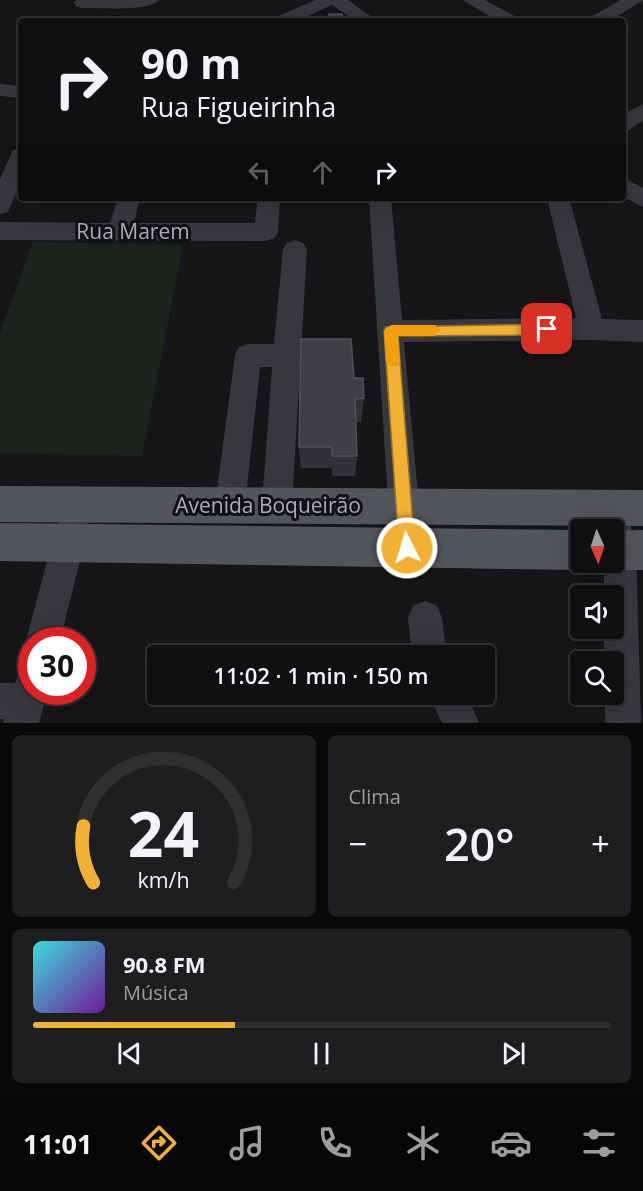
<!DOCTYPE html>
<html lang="pt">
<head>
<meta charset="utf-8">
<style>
  :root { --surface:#101012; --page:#1e1e20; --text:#f1f3f6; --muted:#9c9d9f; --line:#303032; --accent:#f2b134 }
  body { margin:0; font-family:"Open Sans",sans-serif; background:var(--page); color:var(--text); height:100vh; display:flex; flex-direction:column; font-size:22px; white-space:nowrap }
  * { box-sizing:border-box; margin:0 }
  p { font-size:20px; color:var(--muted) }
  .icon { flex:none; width:33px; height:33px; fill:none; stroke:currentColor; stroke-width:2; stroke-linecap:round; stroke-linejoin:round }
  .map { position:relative; height:723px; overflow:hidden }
  .details { display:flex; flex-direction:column; gap:12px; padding:12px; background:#09090a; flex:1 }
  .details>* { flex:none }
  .banner { position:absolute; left:18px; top:18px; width:608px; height:183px; border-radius:6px; box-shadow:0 6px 24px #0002,0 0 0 2px var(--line); background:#101012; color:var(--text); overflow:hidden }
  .needle { width:39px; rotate:177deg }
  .buttons { position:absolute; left:570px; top:519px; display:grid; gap:12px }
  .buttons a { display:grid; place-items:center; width:54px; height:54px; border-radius:6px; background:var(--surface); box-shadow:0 6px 24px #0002,0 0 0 2px var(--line); font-size:30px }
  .speed { position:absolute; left:18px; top:627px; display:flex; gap:12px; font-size:30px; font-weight:700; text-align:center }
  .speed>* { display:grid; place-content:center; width:78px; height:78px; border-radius:50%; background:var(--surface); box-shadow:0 6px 24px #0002,0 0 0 2px var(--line); line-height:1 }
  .speed .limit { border:9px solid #d22; background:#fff; color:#111 }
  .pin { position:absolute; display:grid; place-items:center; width:51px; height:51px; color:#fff; margin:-26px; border-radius:12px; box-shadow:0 3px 9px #0006 }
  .me { position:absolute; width:66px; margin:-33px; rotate:355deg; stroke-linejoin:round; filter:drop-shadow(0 0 4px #0008) }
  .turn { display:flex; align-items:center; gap:21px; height:126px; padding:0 24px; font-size:27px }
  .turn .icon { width:78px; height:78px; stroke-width:2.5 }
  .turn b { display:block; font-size:42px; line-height:51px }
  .lanes { display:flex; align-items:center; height:57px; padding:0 24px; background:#0003; justify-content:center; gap:30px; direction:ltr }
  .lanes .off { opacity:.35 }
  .big { font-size:45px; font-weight:600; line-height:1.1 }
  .details .tile { flex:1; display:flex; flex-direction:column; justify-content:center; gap:9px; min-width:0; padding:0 21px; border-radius:9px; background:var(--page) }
  .details .dial { align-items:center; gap:0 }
  .dial svg { height:156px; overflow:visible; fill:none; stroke:var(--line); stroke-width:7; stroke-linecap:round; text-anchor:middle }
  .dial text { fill:var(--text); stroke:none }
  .song { display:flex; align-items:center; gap:18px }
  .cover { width:72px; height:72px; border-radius:9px; background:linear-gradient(135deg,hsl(180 70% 55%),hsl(280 70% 35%)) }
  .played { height:6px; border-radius:3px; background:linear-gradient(90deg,var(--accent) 35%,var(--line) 35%) }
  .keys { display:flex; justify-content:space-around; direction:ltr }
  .heat { display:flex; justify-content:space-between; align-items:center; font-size:33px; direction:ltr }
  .details .tiles { flex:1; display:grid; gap:12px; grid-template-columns:1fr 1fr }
  .tile:last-child { grid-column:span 2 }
  .trip { position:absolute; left:147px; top:645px; width:348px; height:60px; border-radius:6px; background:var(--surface); box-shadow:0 6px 24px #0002,0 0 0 2px var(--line); font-weight:600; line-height:60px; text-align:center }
  .menu { display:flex; height:96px; justify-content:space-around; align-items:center; background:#060607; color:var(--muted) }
  .menu .icon { width:42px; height:42px }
  .menu .active { color:var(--accent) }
  .menu b { font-size:27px; color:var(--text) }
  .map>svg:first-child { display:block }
</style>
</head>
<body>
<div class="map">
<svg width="643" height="723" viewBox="0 0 643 723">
  <rect width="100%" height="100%" fill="#161618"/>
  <!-- green -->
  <polygon fill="#1c231d" points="33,242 183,245 142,456 0,453 0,333"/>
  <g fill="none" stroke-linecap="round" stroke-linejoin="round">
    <!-- minor -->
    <g fill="#37383d" fill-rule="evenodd">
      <path d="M76,0H159C149,12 99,8 83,8L77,7L74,3Z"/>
      <polygon points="315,0 348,0 377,21 356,21 332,5 297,21 273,21 276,17"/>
      <polygon points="463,0 485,0 516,17 519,21 497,21"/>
      <polygon points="621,0 643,0 610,21 588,21 591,17"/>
      <polygon points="0,84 21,86 21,98 0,96"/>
      <polygon points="643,104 643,120 629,130 622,132 622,115"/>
      <polygon points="21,148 21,182 8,212 0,214 0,179 13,150"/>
      <polygon points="622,177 643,188 643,207 622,196"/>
      <polygon points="118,198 140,198 134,223 255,223 258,198 280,198 278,232 274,238 266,241 0,240 0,222 110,223"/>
      <polygon points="369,198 391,198 402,320 576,318 547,198 569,198 602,319 643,320 643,342 592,340 404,342 423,548 418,559 407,564 396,559 391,548"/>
      <polygon points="295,240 303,243 307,249 292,505 288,516 277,520 266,516 262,505 272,367 260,367 245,505 241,516 230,520 219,516 215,505 235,355 239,347 248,344 274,344 283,249 287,243"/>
      <polygon points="612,493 623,497 627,508 636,550 641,723 605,723 605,694 614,694 614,662 604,662 604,628 614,628 614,596 604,596 604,562 614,562 614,530 600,530 597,508 601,497"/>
      <polygon points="73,510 84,514 89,525 60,640 32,640 32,652 26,640 57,525 62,514"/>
      <polygon points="425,601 437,606 442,618 447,656 412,656 408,618 413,606"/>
      <polygon points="32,668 32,692 48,692 39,723 3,723 4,719 0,719 0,683 15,683 19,673"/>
      <polygon points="429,694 466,694 479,723 442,723"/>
    </g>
    <!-- major -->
    <g fill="#53555c" fill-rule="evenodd">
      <polygon points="0,486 643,490 643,526 0,522"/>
      <polygon points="0,523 580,530 580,562 594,562 580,570 0,561"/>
      <polygon points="643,530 643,570 614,570 600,564 614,562 614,531"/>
    </g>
  </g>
  <!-- wall -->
  <polygon fill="#323236" points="354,378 364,398 361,422 356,422 357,456 355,476 332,476 332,468 301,468 299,447"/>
  <!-- building -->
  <g fill="#3f3f44" stroke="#4f5156" stroke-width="1.5">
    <polygon points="329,14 342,14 344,21 330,21"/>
    <polygon points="301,339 351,339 354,378 363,378 364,398 355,399 357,456 332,456 332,447 299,447"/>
  </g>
  <!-- route -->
  <polygon fill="#f2b134" stroke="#9d7322" stroke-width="1.5" points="547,324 554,329 547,335 398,336 415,548 413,554 407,556 402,554 399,548 384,331 386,327"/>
  <!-- slow -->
  <polygon fill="#f59e0b" points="391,325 435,325 441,330 435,336 398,336 400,361 398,366 388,366 386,361 384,331"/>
  <g text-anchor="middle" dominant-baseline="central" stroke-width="6" stroke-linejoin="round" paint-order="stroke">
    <!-- street labels -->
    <g font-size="21" fill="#a8adb8" stroke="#111113">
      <text x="133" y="231">Rua Marem</text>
      <text x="268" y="505">Avenida Boqueirão</text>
    </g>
  </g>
</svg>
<div class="buttons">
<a><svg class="needle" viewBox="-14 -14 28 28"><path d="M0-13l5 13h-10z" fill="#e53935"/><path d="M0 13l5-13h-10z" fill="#9c9d9f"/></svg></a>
<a><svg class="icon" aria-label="sound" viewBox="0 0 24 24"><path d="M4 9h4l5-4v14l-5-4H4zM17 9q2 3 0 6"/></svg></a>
<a><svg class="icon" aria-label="search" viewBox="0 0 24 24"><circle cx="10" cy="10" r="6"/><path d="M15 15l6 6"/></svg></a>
</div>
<div class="speed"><div class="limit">30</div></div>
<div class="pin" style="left:547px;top:329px;background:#d93025"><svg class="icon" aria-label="arrive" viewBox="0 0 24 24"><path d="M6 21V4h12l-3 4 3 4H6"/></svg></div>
<svg class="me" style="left:407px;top:548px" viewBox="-20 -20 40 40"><circle r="17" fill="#f2b134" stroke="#fff" stroke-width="3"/><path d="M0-11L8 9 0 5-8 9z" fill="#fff"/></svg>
<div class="trip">11:02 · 1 min · 150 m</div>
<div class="banner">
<div class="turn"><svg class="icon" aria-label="right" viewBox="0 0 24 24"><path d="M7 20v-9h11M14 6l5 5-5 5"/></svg><div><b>90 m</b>Rua Figueirinha</div></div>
<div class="lanes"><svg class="icon off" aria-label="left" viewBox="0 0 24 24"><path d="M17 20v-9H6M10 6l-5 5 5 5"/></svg><svg class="icon off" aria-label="ahead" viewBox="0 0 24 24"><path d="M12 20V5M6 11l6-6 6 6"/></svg><svg class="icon" aria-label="right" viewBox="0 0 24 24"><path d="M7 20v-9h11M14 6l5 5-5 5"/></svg></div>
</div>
</div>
<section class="details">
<div class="tiles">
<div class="tile dial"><svg viewBox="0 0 100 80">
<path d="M14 69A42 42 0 1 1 86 69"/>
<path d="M14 69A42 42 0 0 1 9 40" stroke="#f2b134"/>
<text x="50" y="56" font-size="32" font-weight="700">24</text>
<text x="50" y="72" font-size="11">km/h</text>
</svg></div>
<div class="tile"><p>Clima</p>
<div class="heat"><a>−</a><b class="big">20°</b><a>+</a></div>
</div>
<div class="tile">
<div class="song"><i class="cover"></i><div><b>90.8 FM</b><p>Música</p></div></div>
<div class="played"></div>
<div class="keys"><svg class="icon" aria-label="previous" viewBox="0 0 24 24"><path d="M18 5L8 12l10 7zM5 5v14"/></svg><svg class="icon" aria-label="pause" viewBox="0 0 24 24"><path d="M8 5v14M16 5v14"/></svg><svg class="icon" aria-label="next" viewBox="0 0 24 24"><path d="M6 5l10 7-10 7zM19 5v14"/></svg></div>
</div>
</div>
</section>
<nav class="menu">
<b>11:01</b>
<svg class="icon active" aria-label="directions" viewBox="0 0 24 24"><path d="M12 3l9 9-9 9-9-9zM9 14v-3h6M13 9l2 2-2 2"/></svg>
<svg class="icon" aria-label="music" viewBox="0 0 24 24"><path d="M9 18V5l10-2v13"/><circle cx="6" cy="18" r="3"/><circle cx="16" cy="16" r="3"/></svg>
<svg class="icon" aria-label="phone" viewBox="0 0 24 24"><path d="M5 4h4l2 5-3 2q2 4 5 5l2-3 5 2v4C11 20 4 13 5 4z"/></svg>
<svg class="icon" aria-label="climate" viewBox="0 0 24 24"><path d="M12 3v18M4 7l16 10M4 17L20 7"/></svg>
<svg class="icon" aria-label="car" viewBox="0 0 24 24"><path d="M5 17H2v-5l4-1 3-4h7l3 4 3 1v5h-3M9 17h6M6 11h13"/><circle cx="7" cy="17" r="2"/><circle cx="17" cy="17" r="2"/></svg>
<svg class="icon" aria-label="filters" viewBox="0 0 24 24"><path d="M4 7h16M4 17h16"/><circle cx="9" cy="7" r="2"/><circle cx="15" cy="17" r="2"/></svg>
</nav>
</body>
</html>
